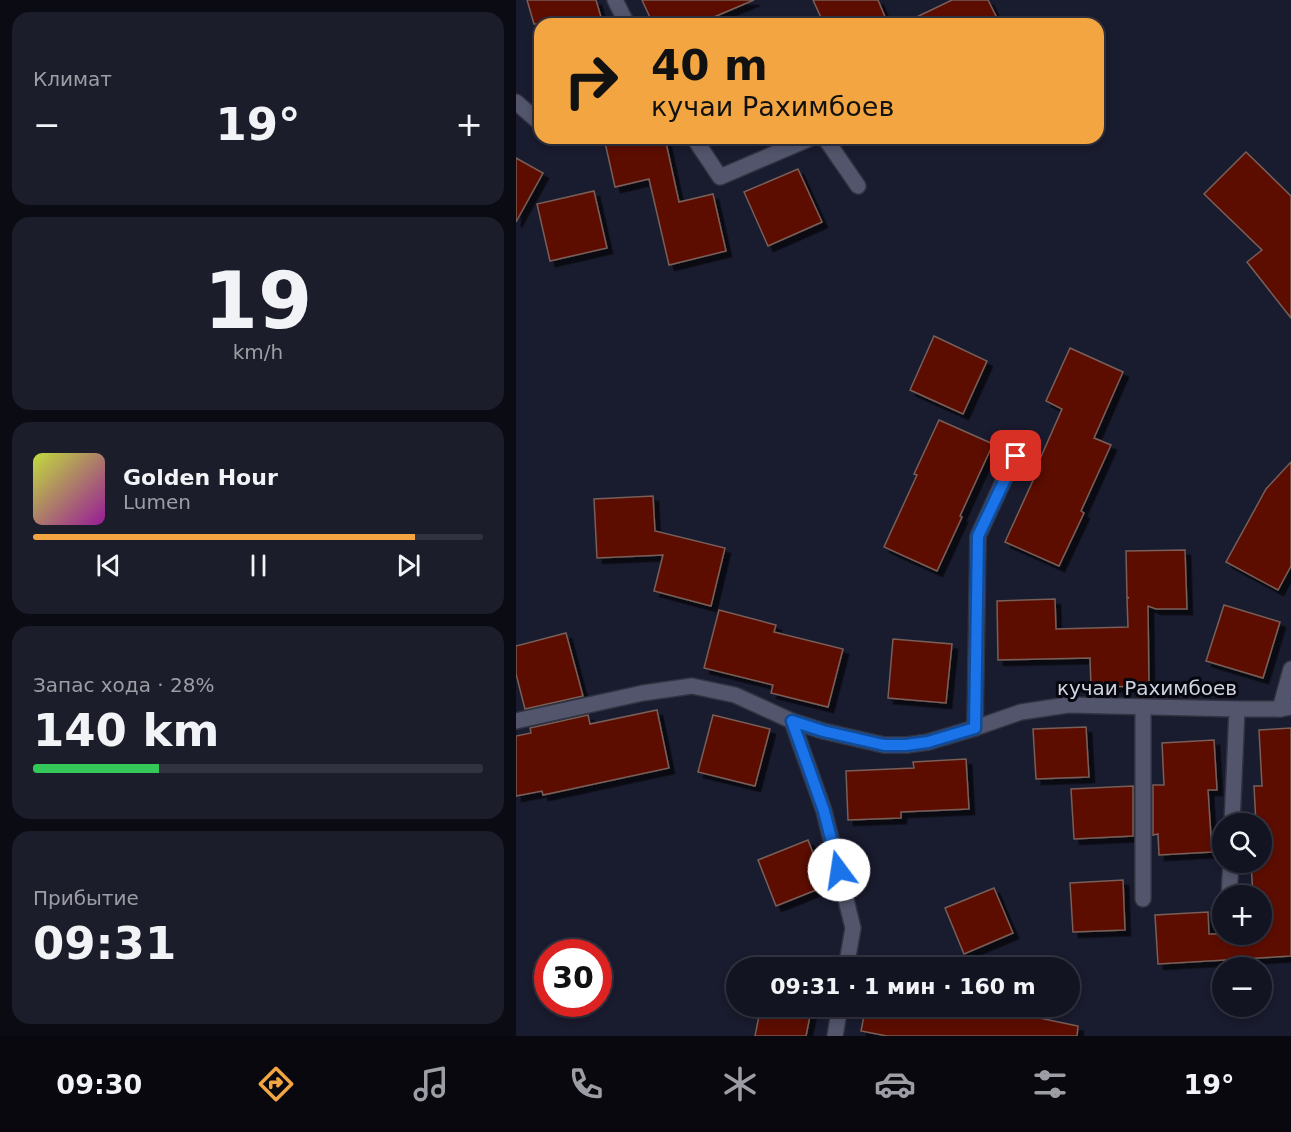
<!DOCTYPE html>
<html lang="ru">
<head>
<meta charset="utf-8">
<style>
  :root { --surface:#131422; --page:#1c1d2a; --text:#f1f3f6; --muted:#9d9ea5; --line:#323340; --accent:#f2a541 }
  body { margin:0; font-family:"DejaVu Sans",sans-serif; background:var(--page); color:var(--text); height:100vh; display:flex; flex-direction:column; font-size:22px; white-space:nowrap }
  * { box-sizing:border-box; margin:0 }
  p { font-size:20px; color:var(--muted) }
  .icon { flex:none; width:33px; height:33px; fill:none; stroke:currentColor; stroke-width:2; stroke-linecap:round; stroke-linejoin:round }
  .map { position:relative; flex:1; overflow:hidden }
  .panel { display:flex; flex-direction:column; gap:12px; padding:12px; background:#0a0b13; width:516px }
  .panel>* { flex:none }
  .guide { position:absolute; left:18px; top:18px; width:570px; height:126px; border-radius:18px; box-shadow:0 3px 9px #0003,0 0 0 2px var(--line); background:#f2a541; color:#111; overflow:hidden }
  .buttons { position:absolute; left:696px; top:813px; display:grid; gap:12px }
  .buttons a { display:grid; place-items:center; width:60px; height:60px; border-radius:50%; background:var(--surface); box-shadow:0 3px 9px #0003,0 0 0 2px var(--line); font-size:30px }
  .speed { position:absolute; left:18px; top:939px; display:flex; gap:12px; font-size:30px; font-weight:700; text-align:center }
  .speed>* { display:grid; place-content:center; width:78px; height:78px; border-radius:50%; background:var(--surface); box-shadow:0 3px 9px #0003,0 0 0 2px var(--line); line-height:1 }
  .speed .limit { border:9px solid #d22; background:#fff; color:#111 }
  .pin { position:absolute; display:grid; place-items:center; width:51px; height:51px; color:#fff; margin:-26px; border-radius:12px; box-shadow:0 3px 9px #0006 }
  .me { position:absolute; width:66px; margin:-33px; rotate:346deg; stroke-linejoin:round; filter:drop-shadow(0 0 4px #0008) }
  .turn { display:flex; align-items:center; gap:21px; height:126px; padding:0 18px; font-size:27px }
  .turn .icon { width:78px; height:78px; stroke-width:2.5 }
  .turn b { display:block; font-size:42px; line-height:51px }
  .big { font-size:45px; font-weight:600; line-height:1.1 }
  .panel .widget { flex:1; display:flex; flex-direction:column; justify-content:center; gap:9px; min-width:0; padding:0 21px; border-radius:18px; background:var(--page) }
  .panel .dial { align-items:center; gap:0 }
  .dial b { font-size:78px; line-height:1 }
  .song { display:flex; align-items:center; gap:18px }
  .cover { width:72px; height:72px; border-radius:9px; background:linear-gradient(135deg,hsl(70 70% 55%),hsl(300 70% 35%)) }
  .played { height:6px; border-radius:3px; background:linear-gradient(90deg,var(--accent) 85%,var(--line) 85%) }
  .keys { display:flex; justify-content:space-around; direction:ltr }
  .heat { display:flex; justify-content:space-between; align-items:center; font-size:33px; direction:ltr }
  .charge { height:9px; border-radius:4px; background:linear-gradient(90deg,#34c759 28%,var(--line) 0) }
  .trip { position:absolute; left:210px; top:957px; width:354px; height:60px; border-radius:30px; background:var(--surface); box-shadow:0 3px 9px #0003,0 0 0 2px var(--line); font-weight:600; line-height:60px; text-align:center }
  .tab-bar { display:flex; height:96px; justify-content:space-around; align-items:center; background:#08080e; color:var(--muted) }
  .tab-bar .icon { width:42px; height:42px }
  .tab-bar .selected { color:var(--accent) }
  .tab-bar b { font-size:27px; color:var(--text) }
  main { display:flex; flex:1; min-height:0 }
  .map>svg:first-child { display:block }
</style>
</head>
<body>
<main>
<section class="panel">
<div class="widget"><p>Климат</p>
<div class="heat"><a>−</a><b class="big">19°</b><a>+</a></div>
</div>
<div class="widget dial"><b>19</b><p>km/h</p></div>
<div class="widget">
<div class="song"><i class="cover"></i><div><b>Golden Hour</b><p>Lumen</p></div></div>
<div class="played"></div>
<div class="keys"><svg class="icon" aria-label="previous" viewBox="0 0 24 24"><path d="M18 5L8 12l10 7zM5 5v14"/></svg><svg class="icon" aria-label="pause" viewBox="0 0 24 24"><path d="M8 5v14M16 5v14"/></svg><svg class="icon" aria-label="next" viewBox="0 0 24 24"><path d="M6 5l10 7-10 7zM19 5v14"/></svg></div>
</div>
<div class="widget"><p>Запас хода · 28%</p><b class="big">140 km</b><div class="charge"></div></div>
<div class="widget"><p>Прибытие</p><b class="big">09:31</b></div>
</section>
<div class="map">
<svg width="775" height="1036" viewBox="0 0 775 1036">
  <defs>
    <filter id="shadow"><feDropShadow dx="5.5" dy="5.5" stdDeviation="0" flood-color="#0009"/></filter>
  </defs>
  <rect width="100%" height="100%" fill="#191b2e"/>
  <!-- building -->
  <g fill="#5b0e02" stroke="#785e58" stroke-width="1.5" filter="url(#shadow)">
    <polygon points="11,0 80,0 87,24 18,24"/>
    <polygon points="126,0 238,0 198,17 201,24 137,24"/>
    <polygon points="297,0 362,0 372,24 308,24"/>
    <polygon points="436,0 472,0 484,24 386,24"/>
    <polygon points="88,138 149,138 163,202 197,194 210,251 153,265 133,179 99,187"/>
    <polygon points="730,152 775,196 775,318 731,262 746,250 688,194"/>
    <polygon points="0,158 27,173 0,222"/>
    <polygon points="282,169 306,222 252,246 228,192"/>
    <polygon points="78,191 91,248 34,261 21,204"/>
    <polygon points="418,336 471,361 447,414 394,390"/>
    <polygon points="554,348 607,372 578,438 595,445 565,511 568,513 543,566 489,542 519,476 517,475 546,409 530,401"/>
    <polygon points="423,420 477,444 444,516 446,517 421,571 368,547 401,475 398,474"/>
    <polygon points="775,462 775,566 762,590 710,562 750,489"/>
    <polygon points="137,496 139,531 209,548 195,606 138,591 147,555 81,558 78,499"/>
    <polygon points="669,550 671,609 640,609 632,606 633,686 575,687 574,658 482,660 481,601 539,599 540,629 612,627 611,598 613,598 611,597 610,551"/>
    <polygon points="708,605 764,622 747,678 690,661"/>
    <polygon points="203,610 260,625 258,632 327,649 312,707 255,693 257,685 188,668"/>
    <polygon points="50,633 67,696 9,709 0,674 0,646"/>
    <polygon points="377,639 436,644 430,703 372,698"/>
    <polygon points="141,710 153,768 27,795 26,791 0,796 0,736 15,733 14,728 72,715 74,724"/>
    <polygon points="197,715 254,729 239,786 182,772"/>
    <polygon points="570,727 573,777 520,779 517,729"/>
    <polygon points="775,728 775,956 642,964 639,915 692,912 693,934 746,934 746,896 737,896 735,862 746,862 746,824 740,824 738,786 746,786 743,730"/>
    <polygon points="698,740 701,790 692,790 696,852 643,855 642,834 637,835 637,785 648,785 646,743"/>
    <polygon points="450,759 453,809 385,812 385,818 332,820 330,771 398,768 397,762"/>
    <polygon points="617,786 617,836 558,839 555,789"/>
    <polygon points="292,840 310,886 260,906 242,860"/>
    <polygon points="607,880 609,930 557,932 554,883"/>
    <polygon points="478,888 497,933 448,954 429,908"/>
    <polygon points="242,1006 296,1006 290,1036 239,1036 243,1016 240,1015"/>
    <polygon points="350,1006 466,1006 562,1026 561,1036 371,1036 345,1031"/>
  </g>
  <g fill="none" stroke-linecap="round" stroke-linejoin="round">
    <!-- minor casing -->
    <g stroke="#313341" stroke-width="18">
      <g id="minor">
        <polyline points="99,0 111,24"/>
        <polyline points="0,102 24,123"/>
        <polyline points="178,138 204,177 295,138"/>
        <polyline points="309,138 342,186"/>
        <polyline points="627,707 627,899"/>
        <polyline points="764,709 775,669"/>
        <polyline points="0,721 127,693 176,686 219,695 276,721 307,731 368,745 391,745 412,742 459,728 505,712 552,705 721,709 764,709 775,707"/>
        <polyline points="276,721 308,811 337,928 330,968"/>
        <polyline points="459,728 462,536 499,456"/>
        <polyline points="716,824 721,709"/>
        <polyline points="713,896 715,862"/>
        <polyline points="319,1036 324,1006"/>
      </g>
    </g>
    <!-- minor -->
    <use href="#minor" stroke="#52556b" stroke-width="15"/>
  </g>
  <g fill="none" stroke-linecap="round" stroke-linejoin="round">
    <!-- route casing -->
    <g stroke="#114b97" stroke-width="15">
      <polyline id="route" points="323,870 308,811 276,721 307,731 368,745 390,745 412,742 459,728 462,536 500,456"/>
    </g>
    <!-- route -->
    <use href="#route" stroke="#1a73e8" stroke-width="10"/>
  </g>
  <g text-anchor="middle" dominant-baseline="central" stroke-width="6" stroke-linejoin="round" paint-order="stroke">
    <!-- street labels -->
    <g font-size="20" fill="#cfd2df" stroke="#06070e">
      <text x="631" y="688">кучаи Рахимбоев</text>
    </g>
  </g>
</svg>
<div class="buttons">
<a><svg class="icon" aria-label="search" viewBox="0 0 24 24"><circle cx="10" cy="10" r="6"/><path d="M15 15l6 6"/></svg></a>
<a>+</a>
<a>−</a>
</div>
<div class="speed"><div class="limit">30</div></div>
<div class="pin" style="left:500px;top:456px;background:#d93025"><svg class="icon" aria-label="arrive" viewBox="0 0 24 24"><path d="M6 21V4h12l-3 4 3 4H6"/></svg></div>
<svg class="me" style="left:323px;top:870px" viewBox="-20 -20 40 40"><circle r="19" fill="#fff"/><path d="M0-13L10 11 0 6-10 11z" fill="#1a73e8"/></svg>
<div class="trip">09:31 · 1 мин · 160 m</div>
<div class="guide">
<div class="turn"><svg class="icon" aria-label="right" viewBox="0 0 24 24"><path d="M7 20v-9h11M14 6l5 5-5 5"/></svg><div><b>40 m</b>кучаи Рахимбоев</div></div>
</div>
</div>
</main>
<nav class="tab-bar">
<b>09:30</b>
<svg class="icon selected" aria-label="directions" viewBox="0 0 24 24"><path d="M12 3l9 9-9 9-9-9zM9 14v-3h6M13 9l2 2-2 2"/></svg>
<svg class="icon" aria-label="music" viewBox="0 0 24 24"><path d="M9 18V5l10-2v13"/><circle cx="6" cy="18" r="3"/><circle cx="16" cy="16" r="3"/></svg>
<svg class="icon" aria-label="phone" viewBox="0 0 24 24"><path d="M5 4h4l2 5-3 2q2 4 5 5l2-3 5 2v4C11 20 4 13 5 4z"/></svg>
<svg class="icon" aria-label="climate" viewBox="0 0 24 24"><path d="M12 3v18M4 7l16 10M4 17L20 7"/></svg>
<svg class="icon" aria-label="car" viewBox="0 0 24 24"><path d="M5 17H2v-5l4-1 3-4h7l3 4 3 1v5h-3M9 17h6M6 11h13"/><circle cx="7" cy="17" r="2"/><circle cx="17" cy="17" r="2"/></svg>
<svg class="icon" aria-label="filters" viewBox="0 0 24 24"><path d="M4 7h16M4 17h16"/><circle cx="9" cy="7" r="2"/><circle cx="15" cy="17" r="2"/></svg>
<b>19°</b>
</nav>
</body>
</html>
